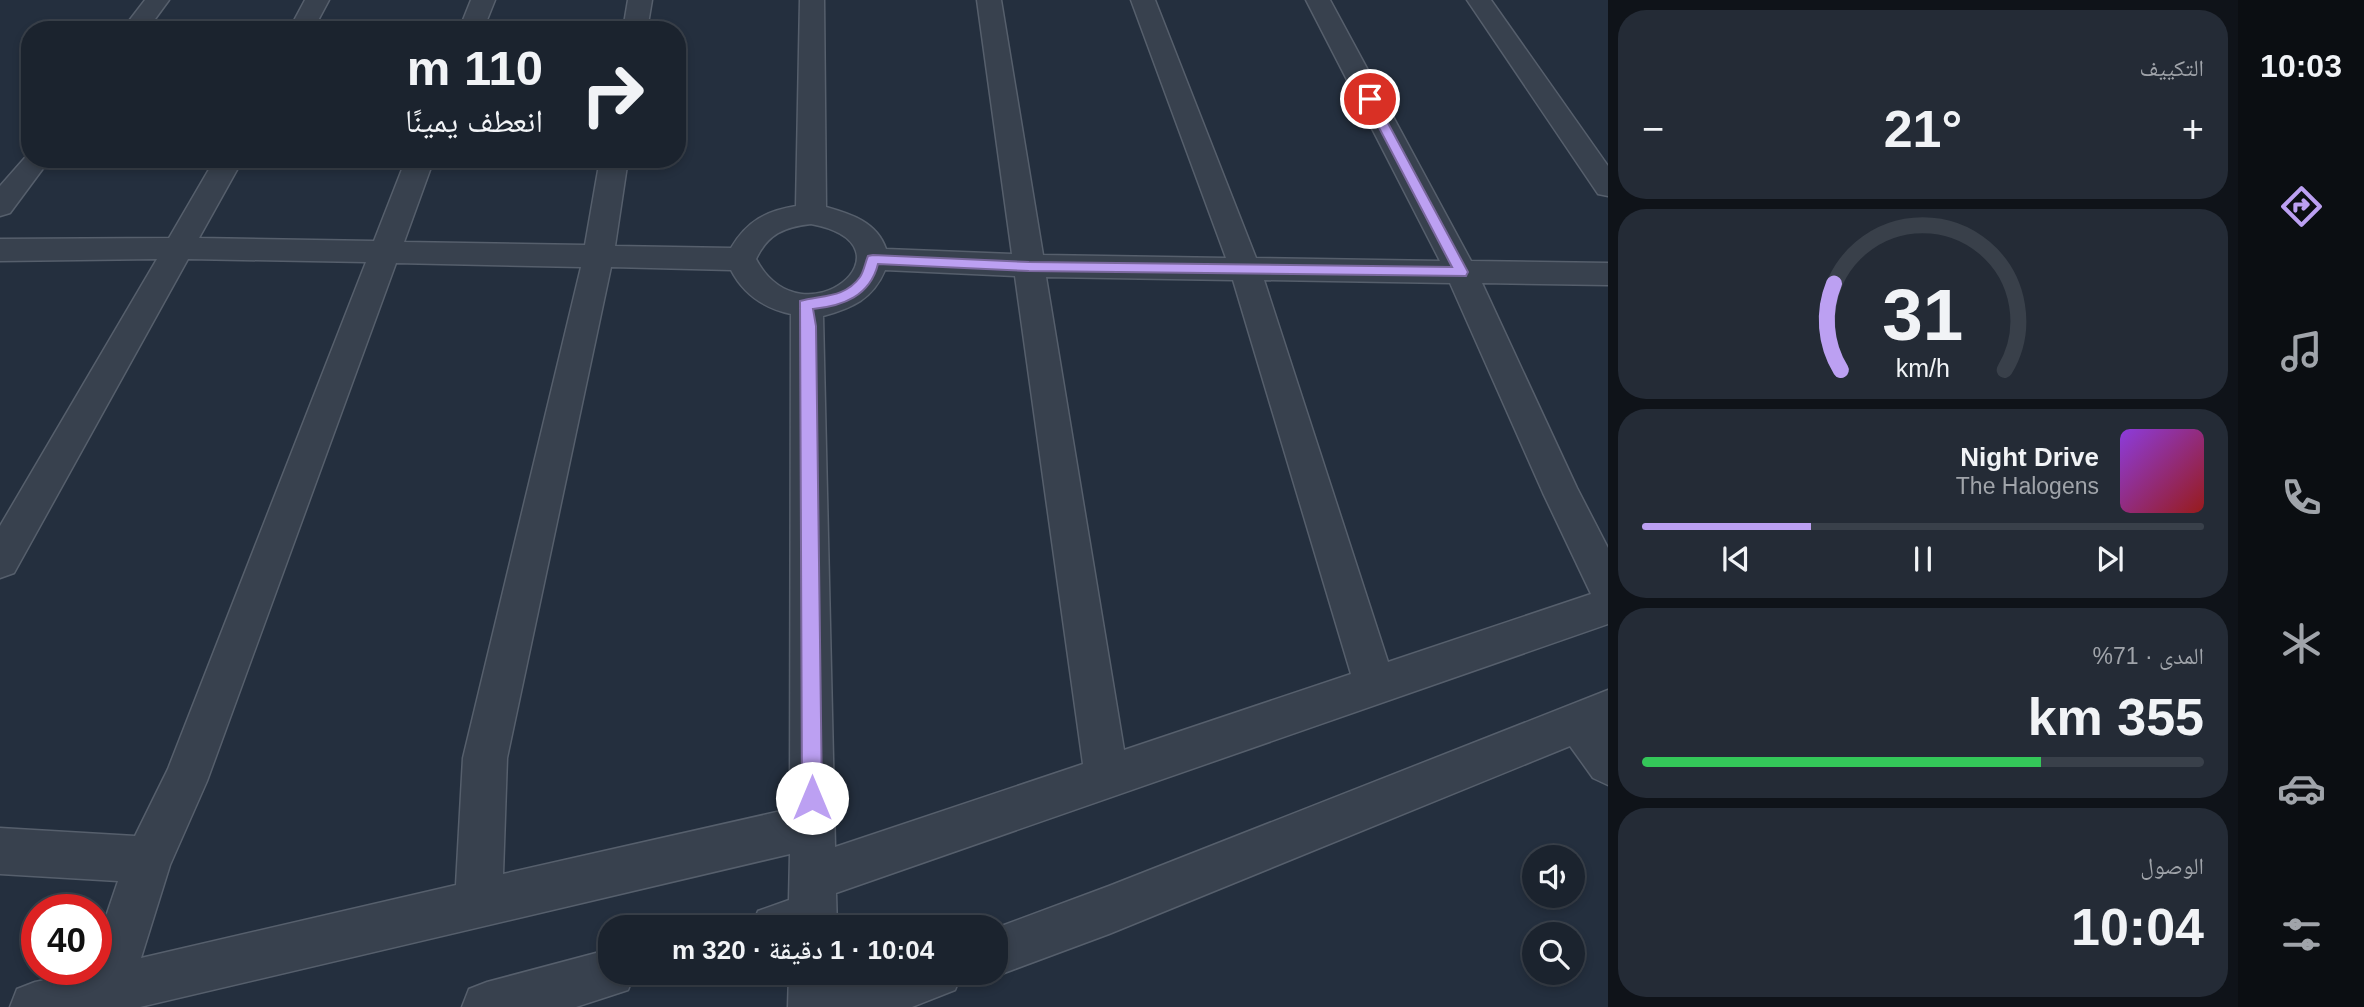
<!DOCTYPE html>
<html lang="ar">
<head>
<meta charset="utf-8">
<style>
  :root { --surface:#1b232e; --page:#242b36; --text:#f1f3f6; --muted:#a0a4aa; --line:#39404a; --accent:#bca0f2 }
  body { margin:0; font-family:Arial,"Noto Naskh Arabic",sans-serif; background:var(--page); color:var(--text); direction:rtl; height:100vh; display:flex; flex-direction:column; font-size:26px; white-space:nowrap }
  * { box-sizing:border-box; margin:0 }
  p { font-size:23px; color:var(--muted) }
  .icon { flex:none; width:38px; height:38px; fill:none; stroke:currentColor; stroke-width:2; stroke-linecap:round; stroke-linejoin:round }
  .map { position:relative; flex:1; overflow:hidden; direction:ltr }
  .side { display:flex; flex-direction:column; gap:10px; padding:10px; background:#0f1319; width:630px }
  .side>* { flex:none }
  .banner { position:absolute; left:21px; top:21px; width:665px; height:147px; border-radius:28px; box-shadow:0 4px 10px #0003,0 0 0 2px var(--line); direction:rtl; background:#1b232e; color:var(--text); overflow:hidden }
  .fabs { position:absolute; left:1522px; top:845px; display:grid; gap:14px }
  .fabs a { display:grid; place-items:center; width:63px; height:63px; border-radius:50%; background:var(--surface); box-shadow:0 4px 10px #0003,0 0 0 2px var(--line); font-size:35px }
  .speed { position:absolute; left:21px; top:894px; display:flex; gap:14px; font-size:35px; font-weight:700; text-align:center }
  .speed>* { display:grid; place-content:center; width:91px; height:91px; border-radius:50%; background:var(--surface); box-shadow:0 4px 10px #0003,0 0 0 2px var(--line); line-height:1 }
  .speed .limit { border:10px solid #d22; background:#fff; color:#111 }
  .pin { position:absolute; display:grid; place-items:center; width:60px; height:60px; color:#fff; margin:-30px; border:4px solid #fff; border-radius:50%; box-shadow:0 2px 7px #0007 }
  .me { position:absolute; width:77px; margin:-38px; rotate:0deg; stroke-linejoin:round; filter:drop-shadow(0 0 5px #0008) }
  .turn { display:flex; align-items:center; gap:24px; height:147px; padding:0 28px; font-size:32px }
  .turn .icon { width:91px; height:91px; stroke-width:2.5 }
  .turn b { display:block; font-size:49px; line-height:60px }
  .big { font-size:52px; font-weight:600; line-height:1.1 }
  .side .widget { flex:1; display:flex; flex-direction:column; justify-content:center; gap:10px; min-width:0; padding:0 24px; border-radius:28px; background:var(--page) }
  .side .dial { align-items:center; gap:0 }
  .dial svg { height:182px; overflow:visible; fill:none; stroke:var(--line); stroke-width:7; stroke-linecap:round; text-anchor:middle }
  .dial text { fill:var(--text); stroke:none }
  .song { display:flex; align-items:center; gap:21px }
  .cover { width:84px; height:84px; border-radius:10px; background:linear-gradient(135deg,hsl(270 70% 55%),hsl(0 70% 35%)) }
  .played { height:7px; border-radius:4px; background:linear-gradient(90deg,var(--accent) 30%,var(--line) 30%) }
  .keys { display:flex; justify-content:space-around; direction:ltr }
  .heat { display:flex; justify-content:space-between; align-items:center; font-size:38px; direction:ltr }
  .charge { height:10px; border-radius:5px; background:linear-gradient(90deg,#34c759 71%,var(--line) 0) }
  .trip { position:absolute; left:598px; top:915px; width:410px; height:70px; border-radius:28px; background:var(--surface); box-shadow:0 4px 10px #0003,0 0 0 2px var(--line); font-weight:600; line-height:70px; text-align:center; direction:rtl }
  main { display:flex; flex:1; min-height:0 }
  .dock { display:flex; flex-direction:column; width:126px; justify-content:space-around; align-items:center; background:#0b0e12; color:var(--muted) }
  .dock .icon { width:49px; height:49px }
  .dock .current { color:var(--accent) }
  .dock b { font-size:32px; color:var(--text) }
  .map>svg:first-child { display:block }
</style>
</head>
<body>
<main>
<nav class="dock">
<b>10:03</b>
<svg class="icon current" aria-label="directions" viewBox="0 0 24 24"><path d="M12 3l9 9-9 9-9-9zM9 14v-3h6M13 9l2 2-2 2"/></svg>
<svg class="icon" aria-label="music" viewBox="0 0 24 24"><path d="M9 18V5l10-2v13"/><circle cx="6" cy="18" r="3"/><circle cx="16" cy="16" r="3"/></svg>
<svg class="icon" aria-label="phone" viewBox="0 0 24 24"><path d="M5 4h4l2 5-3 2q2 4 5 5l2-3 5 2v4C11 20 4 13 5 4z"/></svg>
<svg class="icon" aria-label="climate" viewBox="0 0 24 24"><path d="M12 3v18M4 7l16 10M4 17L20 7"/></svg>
<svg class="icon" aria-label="car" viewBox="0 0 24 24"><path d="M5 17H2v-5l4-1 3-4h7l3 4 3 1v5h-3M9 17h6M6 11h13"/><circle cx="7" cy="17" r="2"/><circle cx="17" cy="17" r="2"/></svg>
<svg class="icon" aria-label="filters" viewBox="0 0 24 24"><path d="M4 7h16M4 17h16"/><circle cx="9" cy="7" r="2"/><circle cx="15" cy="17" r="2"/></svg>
</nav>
<section class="side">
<div class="widget"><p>التكييف</p>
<div class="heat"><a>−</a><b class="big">21°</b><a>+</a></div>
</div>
<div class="widget dial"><svg viewBox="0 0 100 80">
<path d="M14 69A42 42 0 1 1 86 69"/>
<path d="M14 69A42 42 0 0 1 11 31" stroke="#bca0f2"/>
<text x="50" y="56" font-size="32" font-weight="700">31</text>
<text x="50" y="72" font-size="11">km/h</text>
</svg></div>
<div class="widget">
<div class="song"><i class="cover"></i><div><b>Night Drive</b><p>The Halogens</p></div></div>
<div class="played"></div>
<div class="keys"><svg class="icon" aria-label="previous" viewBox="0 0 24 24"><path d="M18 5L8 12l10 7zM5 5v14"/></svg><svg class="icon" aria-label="pause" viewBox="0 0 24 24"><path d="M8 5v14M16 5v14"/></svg><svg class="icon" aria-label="next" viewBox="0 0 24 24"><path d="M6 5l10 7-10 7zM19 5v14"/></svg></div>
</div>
<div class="widget"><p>المدى · 71%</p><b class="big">355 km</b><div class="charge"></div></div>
<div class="widget"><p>الوصول</p><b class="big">10:04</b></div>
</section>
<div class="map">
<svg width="1608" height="1007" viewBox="0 0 1608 1007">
  <rect width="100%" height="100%" fill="#242f3e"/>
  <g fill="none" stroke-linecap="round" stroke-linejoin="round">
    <!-- minor casing -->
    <g stroke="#565f6c" stroke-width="3">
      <g id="minor">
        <polygon points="145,0 169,0 147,30 122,30"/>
        <polygon points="305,0 329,0 313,30 289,30"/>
        <polygon points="471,0 495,0 483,30 459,30"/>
        <polygon points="628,0 652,0 647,30 623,30"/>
        <path d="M800,0H824L826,207C851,214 877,222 886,249L1012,254L977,0H1001L1043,255L1226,258L1131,0H1155L1256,258L1440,261L1306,0H1330L1471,261L1608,263V285L1482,283L1577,488L1608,548V624L836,893L837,928H751L758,911L789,900L790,854L140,1007H10L17,989L35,982L96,970V946L118,881L0,874V828L135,836L168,769L366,262L188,259L14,573L0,578V526L157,259L0,261V239L169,238L215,159H243L199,238L374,241L406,159H434L404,242L585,245L600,159H628L615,246L731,248C747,221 766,211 796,206ZM811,224C922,245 803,347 756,259C768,234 784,227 811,224ZM396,263L581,267L463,758L456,885L141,958L170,865L207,781ZM611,267L731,270C744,295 764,308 791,314L790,809L503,874L507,758ZM885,270L1015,276L1083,764L835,847L823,316C852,308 873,299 885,270ZM1046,277L1233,280L1351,674L1124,750ZM1264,280L1450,283L1543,493L1591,594L1388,662Z"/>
        <polygon points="1467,0 1491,0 1608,166 1608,196 1598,194"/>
        <polygon points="30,152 30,159 50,159 10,213 0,216 0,186"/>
        <polygon points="1608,690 1608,785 1593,778 1570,746 1109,934 996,976 988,973 996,973 996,928 1109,886"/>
        <polygon points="611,949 611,973 635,973 628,990 576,1007 462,1007 469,989 487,982"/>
        <polygon points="789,973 837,973 838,986 871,973 962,973 955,990 912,1007 788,1007"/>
      </g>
    </g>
    <!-- minor -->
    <use href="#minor" fill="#38414e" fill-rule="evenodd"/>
  </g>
  <!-- route -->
  <path fill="#bca0f2" stroke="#7a689d" stroke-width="2" d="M1370,96L1375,99L1468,272L1466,276L1029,271L878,264C870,296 843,306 813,309L816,326L822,798L819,805L812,808L805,805L802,798L800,301C822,295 845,298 860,277C864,271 865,263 868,256L873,255L1029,262L1452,267L1364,99Z"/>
</svg>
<div class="fabs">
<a><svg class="icon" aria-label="sound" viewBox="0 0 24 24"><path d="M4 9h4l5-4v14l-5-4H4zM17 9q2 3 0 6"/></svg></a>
<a><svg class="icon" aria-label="search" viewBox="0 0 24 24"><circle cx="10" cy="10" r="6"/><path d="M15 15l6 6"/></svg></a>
</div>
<div class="speed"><div class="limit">40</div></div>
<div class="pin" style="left:1370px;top:99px;background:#d93025"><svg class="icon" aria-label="arrive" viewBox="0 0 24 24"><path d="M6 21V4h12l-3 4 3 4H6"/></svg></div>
<svg class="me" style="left:812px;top:798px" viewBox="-20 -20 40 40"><circle r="19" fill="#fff"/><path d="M0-13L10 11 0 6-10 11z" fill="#bca0f2"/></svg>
<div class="trip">10:04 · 1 دقيقة · 320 m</div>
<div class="banner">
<div class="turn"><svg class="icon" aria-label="right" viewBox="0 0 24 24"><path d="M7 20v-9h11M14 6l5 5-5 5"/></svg><div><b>110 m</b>انعطف يمينًا</div></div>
</div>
</div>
</main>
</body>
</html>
